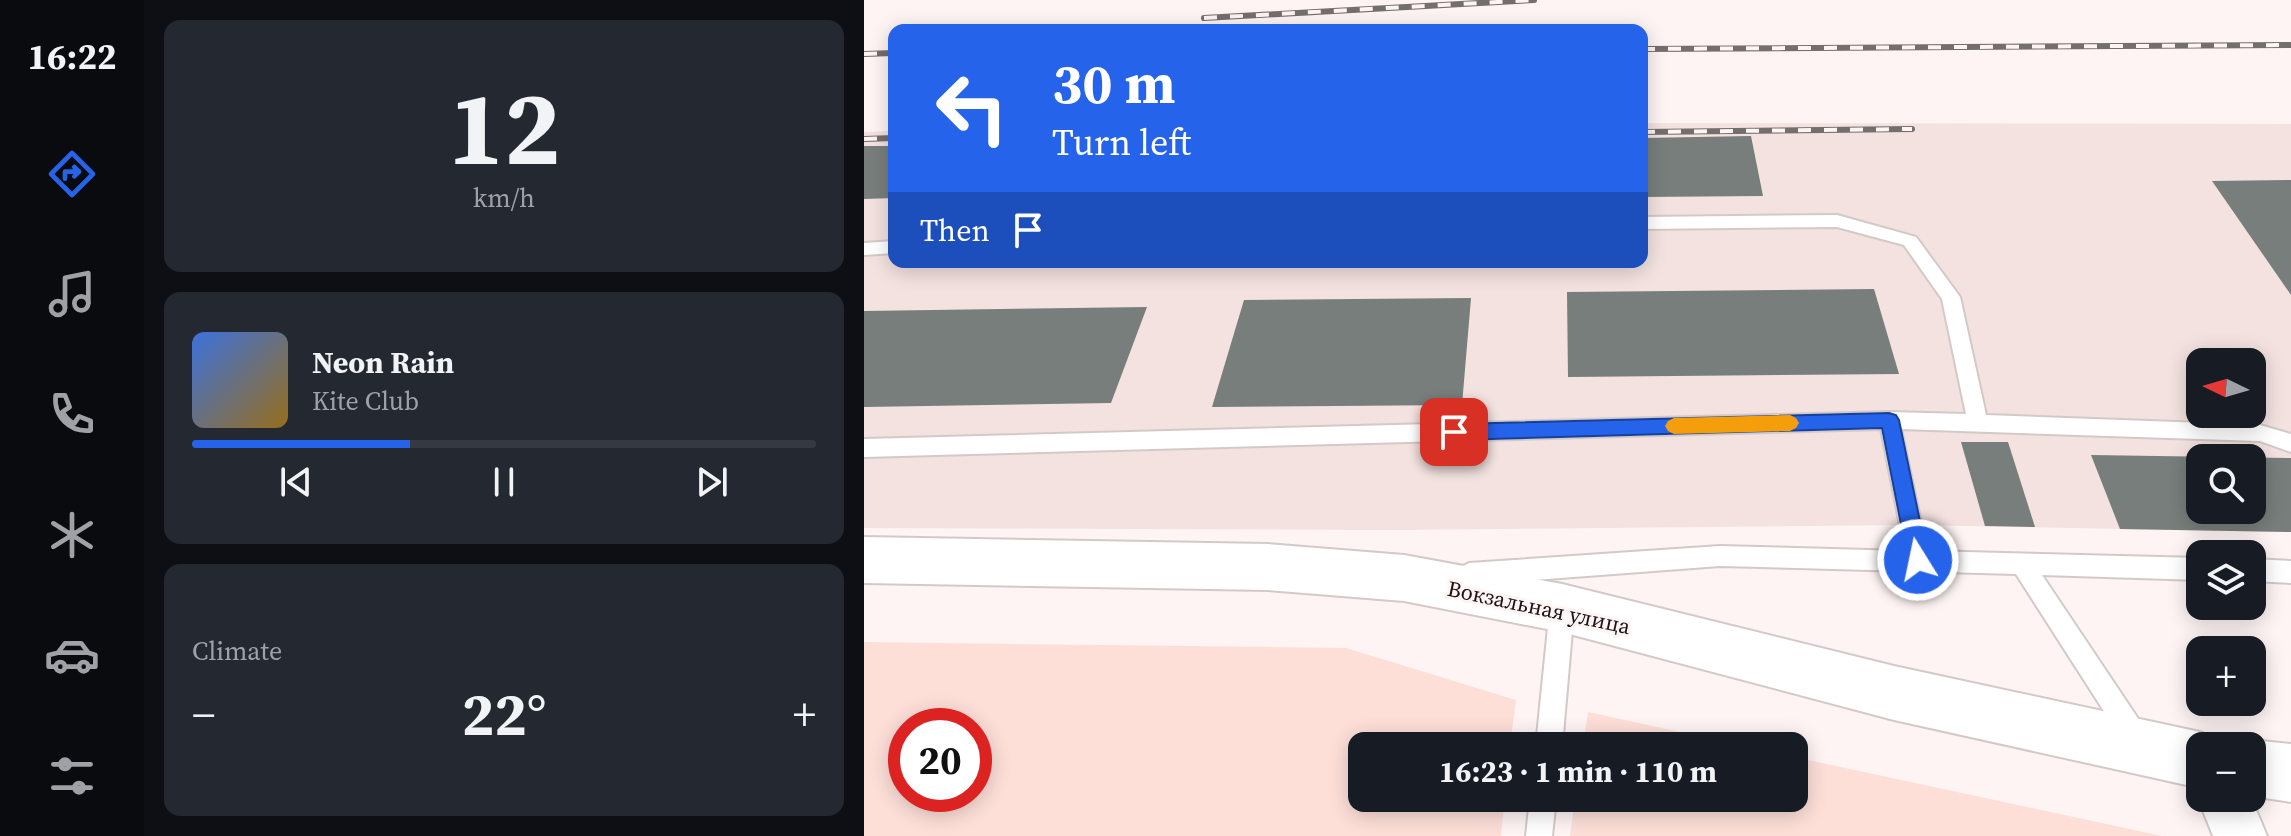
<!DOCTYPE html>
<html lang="en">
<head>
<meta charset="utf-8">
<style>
  :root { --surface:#171b24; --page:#242831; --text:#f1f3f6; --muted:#9ea1a6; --line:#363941; --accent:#2563eb }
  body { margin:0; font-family:"Source Serif 4",serif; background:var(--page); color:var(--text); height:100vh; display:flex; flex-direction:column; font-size:30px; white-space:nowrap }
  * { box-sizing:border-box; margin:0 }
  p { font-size:26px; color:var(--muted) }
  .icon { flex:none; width:44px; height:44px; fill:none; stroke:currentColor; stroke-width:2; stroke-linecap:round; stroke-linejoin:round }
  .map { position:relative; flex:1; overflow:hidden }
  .panel { display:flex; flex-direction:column; gap:20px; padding:20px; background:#0d0f14; width:720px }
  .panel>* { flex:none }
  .guide { position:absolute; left:24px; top:24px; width:760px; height:244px; border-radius:16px; box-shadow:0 4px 20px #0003; background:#2563eb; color:#fff; overflow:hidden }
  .needle { width:52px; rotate:275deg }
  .controls { position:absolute; left:1322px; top:348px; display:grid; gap:16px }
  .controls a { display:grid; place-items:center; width:80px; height:80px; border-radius:16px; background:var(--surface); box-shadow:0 4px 20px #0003; font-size:40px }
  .speed { position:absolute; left:24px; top:708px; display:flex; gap:16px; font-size:40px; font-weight:700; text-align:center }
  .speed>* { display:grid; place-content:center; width:104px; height:104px; border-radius:50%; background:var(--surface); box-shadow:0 4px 20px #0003; line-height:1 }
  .speed .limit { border:12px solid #d22; background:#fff; color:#111 }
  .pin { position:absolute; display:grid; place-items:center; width:68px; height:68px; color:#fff; margin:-34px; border-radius:16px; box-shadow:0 4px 12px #0006 }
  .me { position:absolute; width:88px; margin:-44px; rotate:350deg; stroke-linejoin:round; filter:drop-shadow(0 0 6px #0008) }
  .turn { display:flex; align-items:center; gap:28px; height:168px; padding:0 32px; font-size:36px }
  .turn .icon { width:104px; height:104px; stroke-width:2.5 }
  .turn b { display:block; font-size:56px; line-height:68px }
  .then { display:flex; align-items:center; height:76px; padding:0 32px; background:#0003; gap:16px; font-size:30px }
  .big { font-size:60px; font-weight:700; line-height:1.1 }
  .panel .widget { flex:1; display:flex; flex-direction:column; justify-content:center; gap:12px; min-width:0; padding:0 28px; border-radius:16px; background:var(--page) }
  .panel .dial { align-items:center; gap:0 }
  .dial b { font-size:104px; line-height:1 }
  .song { display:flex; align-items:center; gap:24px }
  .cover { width:96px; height:96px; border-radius:12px; background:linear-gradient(135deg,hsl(220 70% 55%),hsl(40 70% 35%)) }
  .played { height:8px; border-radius:4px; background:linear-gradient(90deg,var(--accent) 35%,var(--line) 35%) }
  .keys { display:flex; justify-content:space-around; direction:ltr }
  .heat { display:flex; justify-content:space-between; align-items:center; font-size:44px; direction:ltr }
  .trip { position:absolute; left:484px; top:732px; width:460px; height:80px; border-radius:16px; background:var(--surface); box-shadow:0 4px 20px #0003; font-weight:700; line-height:80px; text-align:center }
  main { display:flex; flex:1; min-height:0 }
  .dock { display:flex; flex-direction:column; width:144px; justify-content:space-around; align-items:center; background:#090b0e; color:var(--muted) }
  .dock .icon { width:56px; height:56px }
  .dock .current { color:var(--accent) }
  .dock b { font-size:36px; color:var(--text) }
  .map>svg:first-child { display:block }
</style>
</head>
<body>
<main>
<nav class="dock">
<b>16:22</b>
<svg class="icon current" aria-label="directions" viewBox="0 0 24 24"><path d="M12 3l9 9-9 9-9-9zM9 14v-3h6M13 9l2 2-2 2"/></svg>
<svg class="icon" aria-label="music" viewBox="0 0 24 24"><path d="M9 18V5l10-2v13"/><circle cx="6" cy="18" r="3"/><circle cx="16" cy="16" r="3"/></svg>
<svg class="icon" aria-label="phone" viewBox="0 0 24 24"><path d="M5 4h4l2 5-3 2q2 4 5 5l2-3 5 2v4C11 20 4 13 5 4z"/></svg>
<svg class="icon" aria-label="climate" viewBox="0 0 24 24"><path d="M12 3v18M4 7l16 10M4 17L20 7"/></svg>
<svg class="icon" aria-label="car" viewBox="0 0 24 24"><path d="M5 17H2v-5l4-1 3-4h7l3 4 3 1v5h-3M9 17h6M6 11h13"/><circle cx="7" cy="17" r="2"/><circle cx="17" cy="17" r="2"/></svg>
<svg class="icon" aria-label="filters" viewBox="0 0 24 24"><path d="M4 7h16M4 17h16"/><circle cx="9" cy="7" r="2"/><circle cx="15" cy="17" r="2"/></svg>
</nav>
<section class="panel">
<div class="widget dial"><b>12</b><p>km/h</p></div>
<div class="widget">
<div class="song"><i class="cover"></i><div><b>Neon Rain</b><p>Kite Club</p></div></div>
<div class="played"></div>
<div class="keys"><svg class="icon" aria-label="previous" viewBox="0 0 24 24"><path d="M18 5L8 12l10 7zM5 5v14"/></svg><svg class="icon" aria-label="pause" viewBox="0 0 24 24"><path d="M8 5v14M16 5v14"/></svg><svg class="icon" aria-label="next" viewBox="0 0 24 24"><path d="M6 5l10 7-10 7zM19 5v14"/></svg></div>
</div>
<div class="widget"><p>Climate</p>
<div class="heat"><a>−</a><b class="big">22°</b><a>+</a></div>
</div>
</section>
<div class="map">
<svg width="1427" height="836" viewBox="0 0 1427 836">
  <rect width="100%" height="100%" fill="#fef4f3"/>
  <!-- built -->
  <path fill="#f3e2df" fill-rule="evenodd" d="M778,123L1427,124V532L1048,525L528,530L0,528V132L30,131V262H778ZM1336,362H1388V414H1336ZM1336,458H1388V510H1336Z"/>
  <!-- green -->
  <g fill="#fddfd8" fill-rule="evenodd">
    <path d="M0,642L482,648L652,700L646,746H498V798H641L637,836H0ZM42,726H110V794H42Z"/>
    <polygon points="724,712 880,746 719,746"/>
    <polygon points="930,757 1298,836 706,836 711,798 930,798"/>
  </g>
  <!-- building -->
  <g fill="#777e7b" fill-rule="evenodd">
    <polygon points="887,136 899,196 778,197 778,138"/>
    <polygon points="0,146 30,146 30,198 0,199"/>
    <polygon points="1427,180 1427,295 1348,181"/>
    <polygon points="1010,289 1035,374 704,377 703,292"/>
    <polygon points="607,298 598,405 348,407 380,300"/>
    <polygon points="283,307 247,403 0,407 0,311"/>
    <polygon points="1097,442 1144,442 1171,527 1121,526"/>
    <path d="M1227,455L1427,458V532L1256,529ZM1336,458H1388V510H1336Z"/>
  </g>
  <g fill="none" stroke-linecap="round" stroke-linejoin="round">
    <!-- service casing -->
    <g stroke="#d3cac8" stroke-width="4">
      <g id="service">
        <polygon points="973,215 1052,237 1096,297 1122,415 1396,425 1427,434 1427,452 1396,441 1037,429 1063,551 1336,558 1336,580 1178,575 1279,726 1283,735 1279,744 1270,748 1261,744 1152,574 856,566 605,585 597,581 594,574 597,567 605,563 856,546 1041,551 1017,429 0,457 0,439 1025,412 1102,414 1078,299 1040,245 973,227 778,229 778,217"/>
        <polygon points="30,241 30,253 0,255 0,243"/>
        <polygon points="1388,559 1427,561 1427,583 1388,581"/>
        <polygon points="698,597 706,600 710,608 698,746 672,746 686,608 690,600"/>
        <polygon points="666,798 692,798 688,836 662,836"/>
      </g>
    </g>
    <!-- minor casing -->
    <g stroke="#d3cac8" stroke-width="4">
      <polygon id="minor" points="1336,792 1336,798 1387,798 1403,836 1349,836 1334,798"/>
    </g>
    <!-- primary casing -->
    <g stroke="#d3cac8" stroke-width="4">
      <g id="primary">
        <polygon points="0,537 404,544 540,555 698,584 1030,666 1336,732 1356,740 1358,746 1336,746 1336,788 1030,720 698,632 540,601 404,590 0,583"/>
        <polygon points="1388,740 1427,744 1427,802 1388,796 1388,746 1372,746"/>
      </g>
    </g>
    <!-- service -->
    <use href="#service" fill="#fff" fill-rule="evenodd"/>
    <!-- minor -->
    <use href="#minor" fill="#fff" fill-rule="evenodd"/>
    <!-- primary -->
    <use href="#primary" fill="#fff" fill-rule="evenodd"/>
    <!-- rail casing -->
    <g stroke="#746e6d" stroke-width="6">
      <g id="rail">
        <polyline points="340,18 670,0"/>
        <polyline points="778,49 1427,45"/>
        <polyline points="0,54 30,53"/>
        <polyline points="778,132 1048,129"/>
        <polyline points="0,139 30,138"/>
      </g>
    </g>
    <!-- rail -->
    <use href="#rail" stroke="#fef4f3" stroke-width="4" stroke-dasharray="13" stroke-linecap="butt"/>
  </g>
  <!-- route -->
  <polygon fill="#2563eb" stroke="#184099" stroke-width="2" points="1025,413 1032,415 1035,420 1064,560 1061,567 1054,570 1047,567 1044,560 1018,428 590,440 584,437 581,432 584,426 590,424"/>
  <!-- slow -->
  <polygon fill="#f59e0b" points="926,415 932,418 935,423 932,428 926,431 810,434 804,431 801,426 804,421 810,418"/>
  <g text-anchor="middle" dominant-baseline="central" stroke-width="6" stroke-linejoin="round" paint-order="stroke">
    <!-- street labels -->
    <g font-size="22" fill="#181514" stroke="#fef4f3">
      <text transform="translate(675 607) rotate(12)">Вокзальная улица</text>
    </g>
  </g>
</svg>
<div class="controls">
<a><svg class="needle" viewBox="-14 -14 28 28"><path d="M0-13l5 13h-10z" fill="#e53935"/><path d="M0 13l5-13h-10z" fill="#9ea1a6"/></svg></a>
<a><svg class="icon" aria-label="search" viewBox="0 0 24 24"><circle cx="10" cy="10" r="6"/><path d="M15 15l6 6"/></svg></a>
<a><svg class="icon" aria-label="layers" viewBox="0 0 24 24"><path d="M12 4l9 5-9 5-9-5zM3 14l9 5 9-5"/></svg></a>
<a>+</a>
<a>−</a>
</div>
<div class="speed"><div class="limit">20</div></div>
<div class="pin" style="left:590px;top:432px;background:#d93025"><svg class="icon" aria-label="arrive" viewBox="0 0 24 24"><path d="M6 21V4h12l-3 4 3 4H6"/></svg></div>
<svg class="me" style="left:1054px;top:560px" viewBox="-20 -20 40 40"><circle r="17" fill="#2563eb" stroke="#fff" stroke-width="3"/><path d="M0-11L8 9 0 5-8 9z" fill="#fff"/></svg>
<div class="trip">16:23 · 1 min · 110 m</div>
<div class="guide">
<div class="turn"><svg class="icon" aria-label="left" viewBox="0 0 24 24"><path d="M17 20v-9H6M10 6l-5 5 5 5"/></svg><div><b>30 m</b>Turn left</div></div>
<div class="then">Then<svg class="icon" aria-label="arrive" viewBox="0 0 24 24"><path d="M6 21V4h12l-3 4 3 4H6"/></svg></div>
</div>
</div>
</main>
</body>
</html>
